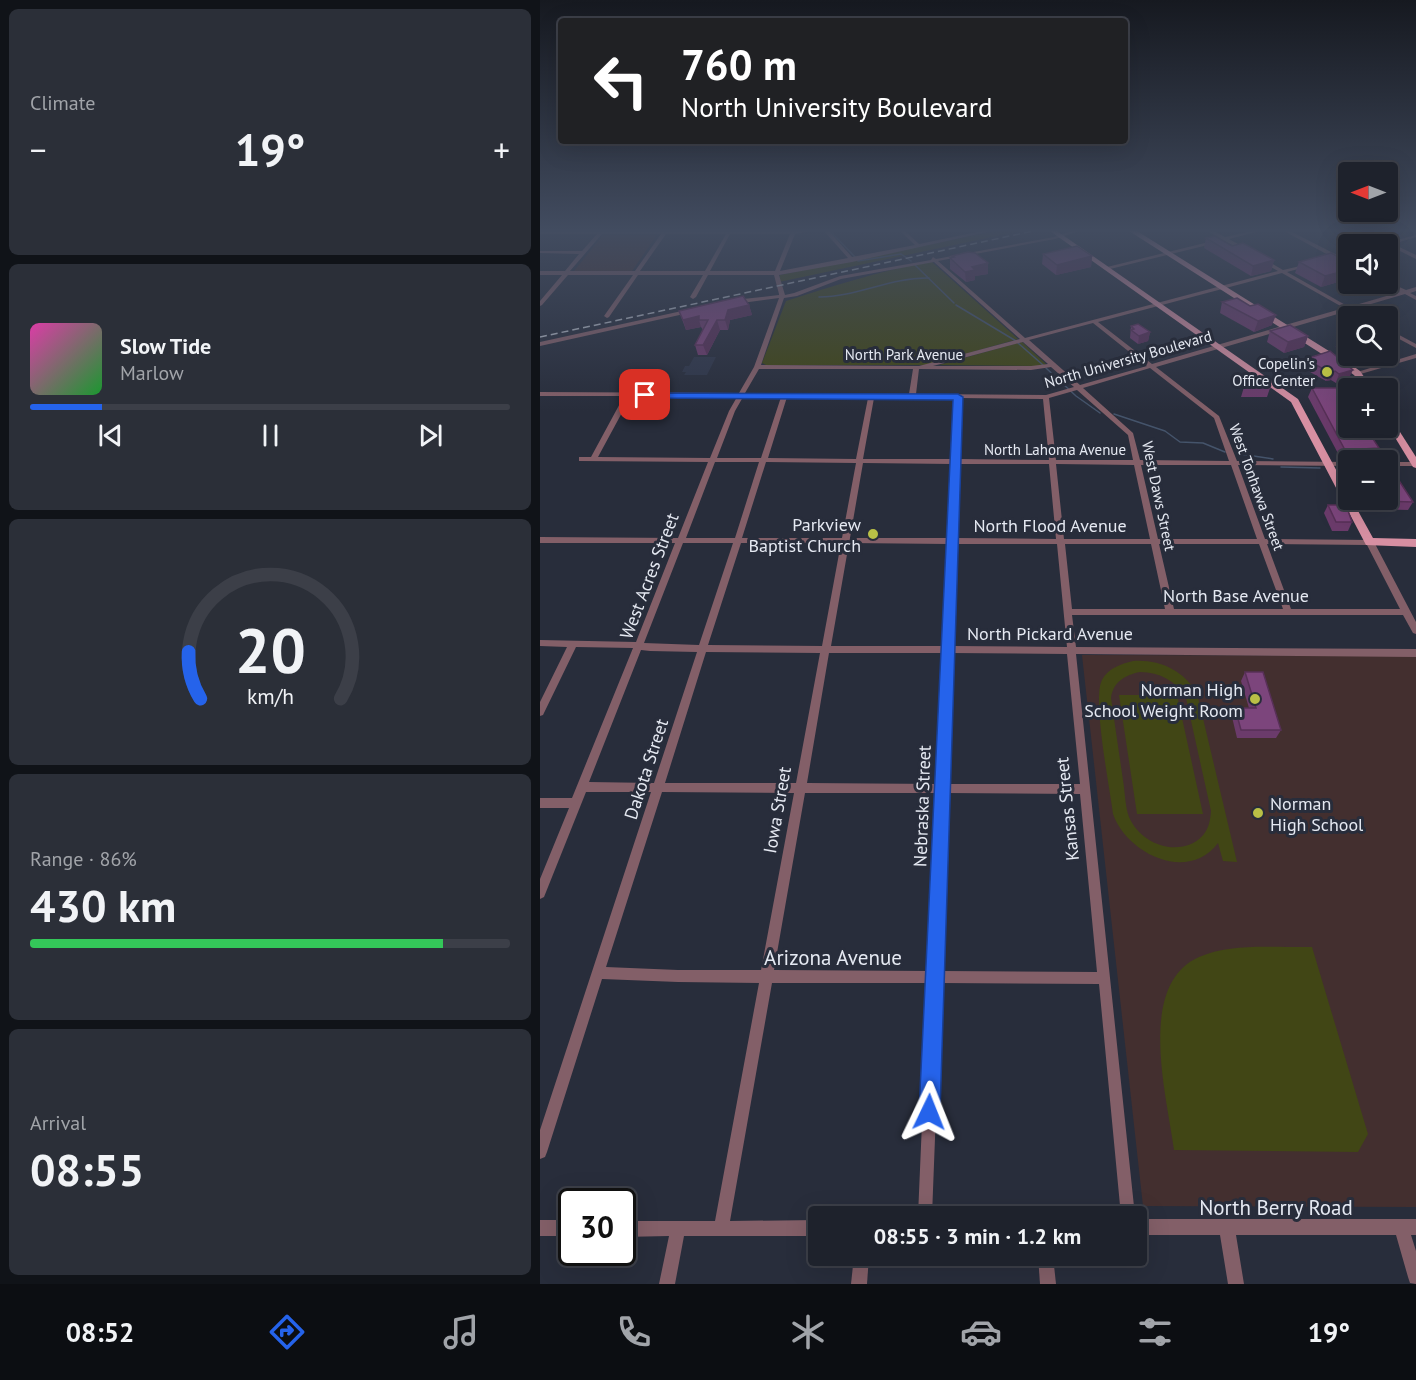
<!DOCTYPE html>
<html lang="en">
<head>
<meta charset="utf-8">
<style>
  :root { --surface:#1e222c; --page:#2b2f38; --text:#f1f3f6; --muted:#a1a4a9; --line:#3c3f48; --accent:#2563eb }
  body { margin:0; font-family:"PT Sans",sans-serif; background:var(--page); color:var(--text); height:100vh; display:flex; flex-direction:column; font-size:22px; white-space:nowrap }
  * { box-sizing:border-box; margin:0 }
  p { font-size:20px; color:var(--muted) }
  .icon { flex:none; width:33px; height:33px; fill:none; stroke:currentColor; stroke-width:2; stroke-linecap:round; stroke-linejoin:round }
  .map { position:relative; flex:1; overflow:hidden }
  .sheet { display:flex; flex-direction:column; gap:9px; padding:9px; background:#101318; width:540px }
  .sheet>* { flex:none }
  .hud { position:absolute; left:18px; top:18px; width:570px; height:126px; border-radius:6px; box-shadow:0 6px 24px #0002,0 0 0 2px var(--line); background:#202124; color:#fff; overflow:hidden }
  .needle { width:39px; rotate:270deg }
  .controls { position:absolute; left:798px; top:162px; display:grid; gap:12px }
  .controls a { display:grid; place-items:center; width:60px; height:60px; border-radius:6px; background:var(--surface); box-shadow:0 6px 24px #0002,0 0 0 2px var(--line); font-size:30px }
  .speed { position:absolute; left:18px; top:1188px; display:flex; gap:12px; font-size:30px; font-weight:700; text-align:center }
  .speed>* { display:grid; place-content:center; width:78px; height:78px; border-radius:50%; background:var(--surface); box-shadow:0 6px 24px #0002,0 0 0 2px var(--line); line-height:1 }
  .speed .limit { border:3px solid #111; border-radius:9px; background:#fff; color:#111 }
  .pin { position:absolute; display:grid; place-items:center; width:51px; height:51px; color:#fff; margin:-26px; border-radius:12px; box-shadow:0 3px 9px #0006 }
  .me { position:absolute; width:66px; margin:-33px; rotate:2deg; stroke-linejoin:round; filter:drop-shadow(0 0 4px #0008) }
  .turn { display:flex; align-items:center; gap:21px; height:126px; padding:0 24px; font-size:27px }
  .turn .icon { width:78px; height:78px; stroke-width:2.5 }
  .turn b { display:block; font-size:42px; line-height:51px }
  .big { font-size:45px; font-weight:700; line-height:1.1 }
  .sheet .tile { flex:1; display:flex; flex-direction:column; justify-content:center; gap:9px; min-width:0; padding:0 21px; border-radius:9px; background:var(--page) }
  .sheet .dial { align-items:center; gap:0 }
  .dial svg { height:156px; overflow:visible; fill:none; stroke:var(--line); stroke-width:7; stroke-linecap:round; text-anchor:middle }
  .dial text { fill:var(--text); stroke:none }
  .song { display:flex; align-items:center; gap:18px }
  .cover { width:72px; height:72px; border-radius:9px; background:linear-gradient(135deg,hsl(320 70% 55%),hsl(130 70% 35%)) }
  .played { height:6px; border-radius:3px; background:linear-gradient(90deg,var(--accent) 15%,var(--line) 15%) }
  .keys { display:flex; justify-content:space-around; direction:ltr }
  .heat { display:flex; justify-content:space-between; align-items:center; font-size:33px; direction:ltr }
  .charge { height:9px; border-radius:4px; background:linear-gradient(90deg,#34c759 86%,var(--line) 0) }
  .trip { position:absolute; left:268px; top:1206px; width:339px; height:60px; border-radius:6px; background:var(--surface); box-shadow:0 6px 24px #0002,0 0 0 2px var(--line); font-weight:700; line-height:60px; text-align:center }
  .tab-bar { display:flex; height:96px; justify-content:space-around; align-items:center; background:#0c0e12; color:var(--muted) }
  .tab-bar .icon { width:42px; height:42px }
  .tab-bar .active { color:var(--accent) }
  .tab-bar b { font-size:27px; color:var(--text) }
  main { display:flex; flex:1; min-height:0 }
  .map>svg:first-child { display:block }
</style>
</head>
<body>
<main>
<section class="sheet">
<div class="tile"><p>Climate</p>
<div class="heat"><a>−</a><b class="big">19°</b><a>+</a></div>
</div>
<div class="tile">
<div class="song"><i class="cover"></i><div><b>Slow Tide</b><p>Marlow</p></div></div>
<div class="played"></div>
<div class="keys"><svg class="icon" aria-label="previous" viewBox="0 0 24 24"><path d="M18 5L8 12l10 7zM5 5v14"/></svg><svg class="icon" aria-label="pause" viewBox="0 0 24 24"><path d="M8 5v14M16 5v14"/></svg><svg class="icon" aria-label="next" viewBox="0 0 24 24"><path d="M6 5l10 7-10 7zM19 5v14"/></svg></div>
</div>
<div class="tile dial"><svg viewBox="0 0 100 80">
<path d="M14 69A42 42 0 1 1 86 69"/>
<path d="M14 69A42 42 0 0 1 8 45" stroke="#2563eb"/>
<text x="50" y="56" font-size="32" font-weight="700">20</text>
<text x="50" y="72" font-size="11">km/h</text>
</svg></div>
<div class="tile"><p>Range · 86%</p><b class="big">430 km</b><div class="charge"></div></div>
<div class="tile"><p>Arrival</p><b class="big">08:55</b></div>
</section>
<div class="map">
<svg width="876" height="1284" viewBox="0 0 876 1284">
  <rect width="100%" height="100%" fill="#282d3b"/>
  <!-- built -->
  <polygon fill="#2f3649" points="154,357 176,357 167,375 144,375 146,372 142,372 145,366 149,366"/>
  <!-- education -->
  <g fill="#432f2f">
    <polygon points="63,235 117,235 92,271 34,271"/>
    <polygon points="542,655 876,656 876,1207 603,1206"/>
  </g>
  <!-- green -->
  <g fill="#414615" fill-rule="evenodd">
    <polygon points="456,231 480,231 239,282 240,275"/>
    <path d="M386,262H392L478,339L386,365H226L222,363L246,301C292,286 338,272 386,262Z"/>
    <polygon points="482,342 506,364 501,366 399,365"/>
    <path d="M593,661C619,659 643,670 657,693L697,862L683,861L678,843C648,883 587,854 573,814C570,789 552,699 562,680C568,668 581,664 593,661ZM600,672C620,672 636,681 646,698L671,811C670,826 666,837 651,844C627,854 599,840 589,817C585,806 585,792 583,780C579,753 575,725 571,698C573,682 585,675 600,672Z"/>
    <polygon points="579,695 637,695 663,814 597,814"/>
    <path d="M772,947L828,1134L818,1152L634,1150C627,1096 596,985 659,957C692,942 737,948 772,947Z"/>
  </g>
  <g fill="none" stroke-linecap="round" stroke-linejoin="round">
    <!-- stream -->
    <g stroke="#45546b" stroke-width="1.5">
      <polyline points="290,231 315,257"/>
      <polyline points="318,261 361,254 371,261"/>
      <polyline points="375,265 414,303"/>
      <path d="M279,297C317,297 351,277 389,278"/>
      <polyline points="416,305 476,341"/>
      <polyline points="478,343 503,365"/>
      <polyline points="506,368 536,396 560,413"/>
      <polyline points="574,414 625,431 640,442 663,443 685,452"/>
      <polyline points="700,454 733,459"/>
      <polyline points="741,467 780,468"/>
      <polyline points="804,468 808,468"/>
      <polyline points="848,468 859,468"/>
    </g>
    <!-- minor -->
    <g fill="#835f68" fill-rule="evenodd">
      <path d="M271,231L255,234L240,271L308,258L284,231H289L312,257L375,245L360,231H365L379,244L442,231H452L312,262L239,275L245,295L254,293L300,276L391,260L393,257L396,259L514,237L532,231H539L515,239L398,261L485,338L738,271L720,261V259L722,258L743,270L769,264V266L747,272L809,307L860,292L846,284L848,282L866,290L876,287V291L870,293L876,296V300L865,294L814,309L824,316H819L808,311L616,367L679,416L697,461L808,462V466L698,465L725,539L833,540L876,622V634L873,633L863,615H532L536,647L876,649V657L536,654L595,1216H581L559,984L401,983L392,1216H378L388,983H232L190,1221L279,1220V1236H144L135,1284H119L129,1236L82,1237V1221H175L219,983L138,982L62,979L7,1152L5,1157L0,1159V1130L111,792H46L4,897L0,899V879L29,808H0V798H32L93,648L36,647L3,715L0,716V702L27,647L0,646V640L96,642L135,543H0V537L138,538L168,462L39,461V457H51L84,396H0V392L199,393L214,367L239,298L194,304L191,302L194,300L239,295V294L234,275H168L156,297L153,299L150,297L163,275H98L69,317L67,318L64,316L93,275H28L2,305L0,306V301L22,275H0V271H25L39,254L0,253V251H42L57,234H0V232ZM62,234H121L95,271H30ZM126,234H186L165,271H100ZM190,234H250L235,271H170ZM394,262L480,339L379,366L221,365L244,298L257,296L301,279ZM742,273L804,308L612,364L558,322ZM553,323L607,366L540,385L489,340ZM483,342L508,364L491,366H393ZM511,367L534,387L506,395L376,394L379,369L491,370ZM610,368L674,418L689,461L600,460L593,433L543,388ZM219,369H373L369,394L205,393ZM537,390L588,435L593,460H516L509,398ZM91,396L197,397L189,411L170,458L58,457ZM203,397H241L221,458H177L195,411ZM247,397L328,398L316,459L228,458ZM334,398H415L412,459H323ZM421,398L503,399L509,460L419,459ZM175,462H219L195,538H146ZM226,462L316,463L302,538H202ZM323,463L412,464L408,538H310ZM419,464H509L516,539L416,538ZM516,464L594,465L610,539H524ZM601,465H691L717,539H618ZM143,543H193L159,645L104,643ZM201,543H301L282,646L168,645ZM309,543L408,544L403,646H291ZM416,544H517L527,647L412,646ZM525,544H611L625,609H532ZM619,544H719L743,609H634ZM727,544L827,545L860,609H751ZM101,650L110,651L157,652L114,783L49,782ZM166,652L280,653L256,783H125ZM289,653H403L397,784L267,783ZM412,653L527,654L540,784H408ZM122,792L254,793L221,970H138L66,967ZM265,793H397L389,971L234,970ZM407,793L540,794L557,972L401,971Z"/>
      <polygon points="668,231 674,231 685,237 712,231 720,231 689,239 707,249 707,250 705,251 684,241 566,270 563,268 681,239"/>
      <polygon points="744,231 750,231 797,255 808,253 808,255 801,257 808,261 808,264 796,259 784,261 784,259 792,257"/>
      <polygon points="820,231 826,231 849,242 876,235 876,237 853,244 876,255 876,259"/>
      <polygon points="151,309 153,310 153,312 0,346 0,342"/>
      <polygon points="848,329 876,344 876,348 848,333"/>
      <polygon points="876,354 876,358 817,375 814,373"/>
      <rect x="848" y="462" width="28" height="4"/>
      <polygon points="597,1219 876,1219 876,1235 871,1235 876,1251 876,1284 870,1283 868,1277 856,1235 696,1235 704,1284 688,1284 680,1235 597,1235"/>
      <rect x="0" y="1220" width="32" height="16"/>
      <polygon points="314,1256 329,1256 327,1284 311,1284"/>
      <polygon points="498,1256 513,1256 516,1284 500,1284"/>
    </g>
    <!-- major -->
    <g fill="#d78fa2" fill-rule="evenodd">
      <polygon points="510,231 517,231 758,399 808,492 808,500 812,500 833,538 876,539 876,547 826,545 751,402"/>
      <polygon points="589,231 597,231 813,366 820,371 832,388 824,388 814,375 807,370"/>
      <polygon points="848,417 851,418 876,457 876,468 873,467 848,426"/>
    </g>
    <!-- rail -->
    <polyline stroke="#b4b9c3" stroke-width="1.5" stroke-dasharray="7 4" stroke-linecap="butt" points="0,337 493,231"/>
  </g>
  <!-- wall -->
  <g fill="#6b3b6b">
    <polygon points="666,238 692,246 734,260 731,271 711,276 664,248"/>
    <polygon points="503,254 552,256 551,267 516,275 502,264"/>
    <polygon points="412,256 448,263 448,274 435,276 435,280 426,282 410,269 410,258 412,258"/>
    <polygon points="759,262 808,262 808,282 805,280 781,287 755,273"/>
    <polygon points="682,302 732,325 714,332 680,313"/>
    <polygon points="209,305 212,315 190,320 188,330 180,330 167,355 158,355 155,345 163,330 161,327 146,330 139,311"/>
    <polygon points="591,326 610,332 608,341 598,344 590,338"/>
    <polygon points="730,331 768,336 764,347 744,353 727,342"/>
    <polygon points="808,343 808,356 817,356 811,357 796,350 797,347"/>
    <polygon points="790,351 809,378 796,383 791,380 786,381 763,368 766,359"/>
    <polygon points="704,387 730,388 727,397 701,397"/>
    <polygon points="772,388 839,448 834,457 801,459 768,397"/>
    <polygon points="828,500 848,500 873,502 868,510 833,509"/>
    <polygon points="788,505 812,522 808,531 792,531 784,513"/>
    <polygon points="705,672 741,730 736,738 697,738 692,717 695,708 709,708 701,681"/>
  </g>
  <!-- shaded-wall -->
  <g fill="#573057">
    <polygon points="552,256 551,267 516,275 517,265"/>
    <polygon points="734,260 731,271 711,276 713,266"/>
    <polygon points="448,263 448,274 435,276 435,280 426,282 425,272 432,267"/>
    <polygon points="808,270 805,280 781,287 785,276"/>
    <polygon points="209,305 212,315 190,320 188,330 185,320 188,310"/>
    <polygon points="736,315 732,325 714,332 718,321"/>
    <polygon points="159,316 159,320 161,327 146,330 143,320"/>
    <polygon points="177,320 180,330 167,355 163,345"/>
    <polygon points="610,332 608,341 598,344 599,336"/>
    <polygon points="768,336 764,347 744,353 748,342"/>
    <polygon points="813,370 809,378 796,383 799,374"/>
    <polygon points="795,371 791,380 786,381 790,373"/>
  </g>
  <!-- building -->
  <g fill="#7c457c" stroke="#573057" stroke-width="1.5">
    <polygon points="675,236 692,246 703,243 734,260 713,266 666,238"/>
    <polygon points="537,246 552,256 517,265 503,254"/>
    <polygon points="428,252 435,253 448,263 432,267 435,270 425,272 410,258 414,257 412,256"/>
    <polygon points="791,253 808,262 808,270 785,276 759,262"/>
    <polygon points="203,296 209,305 188,310 185,320 177,320 163,345 155,345 168,320 159,320 159,316 143,320 139,311"/>
    <polygon points="697,298 710,306 718,304 736,315 718,321 682,302"/>
    <polygon points="598,324 610,332 599,336 591,330 594,329 591,326"/>
    <polygon points="750,325 768,336 748,342 730,331"/>
    <polygon points="808,343 808,353 797,347"/>
    <polygon points="790,351 813,370 799,374 795,371 790,373 766,359"/>
    <polygon points="721,382 730,388 704,388 704,387"/>
    <polygon points="772,388 802,388 808,398 808,428 826,428 839,448 805,450"/>
    <polygon points="848,476 856,476 873,502 838,501 837,500 848,500"/>
    <polygon points="788,505 806,505 812,522 796,522"/>
    <polygon points="705,672 723,672 741,730 701,730 695,708 716,708"/>
  </g>
  <!-- sky -->
  <linearGradient id="sky" x2="0" y2="1"><stop stop-color="#161920"/><stop offset="0.56" stop-color="#424c60"/><stop offset="1" stop-color="#424c60" stop-opacity="0"/></linearGradient>
  <rect width="876" height="411" fill="url(#sky)"/>
  <!-- route -->
  <polygon fill="#2563eb" stroke="#184099" stroke-width="1.5" points="101,393 418,394 423,397 400,1112 397,1120 389,1123 382,1120 379,1112 413,400 105,398 101,397"/>
  <!-- markers -->
  <g fill="#b9c046" stroke="#282d3b" stroke-width="2">
    <circle cx="787" cy="372" r="6"/>
    <circle cx="333" cy="534" r="6"/>
    <circle cx="715" cy="699" r="6"/>
    <circle cx="718" cy="813" r="6"/>
  </g>
  <g text-anchor="middle" dominant-baseline="central" stroke-width="6" stroke-linejoin="round" paint-order="stroke">
    <!-- far-street labels -->
    <g font-size="15" fill="#e5e9f2" stroke="#282d3b">
      <text x="364" y="354">North Park Avenue</text>
      <text transform="translate(588 359) rotate(-16)">North University Boulevard</text>
      <text x="515" y="449">North Lahoma Avenue</text>
      <text transform="translate(717 487) rotate(70)">West Tonhawa Street</text>
      <text transform="translate(619 496) rotate(78)">West Daws Street</text>
    </g>
    <!-- far-poi labels -->
    <g font-size="15" fill="#e5e9f2" stroke="#282d3b" text-anchor="end">
      <text x="775" y="363">Copelin's<tspan x="775" dy="17">Office Center</tspan></text>
    </g>
    <!-- poi labels -->
    <g font-size="18" fill="#e5e9f2" stroke="#282d3b" text-anchor="end">
      <text x="321" y="524">Parkview<tspan x="321" dy="21">Baptist Church</tspan></text>
      <text x="703" y="689">Norman High<tspan x="703" dy="21">School Weight Room</tspan></text>
      <text x="730" y="803" text-anchor="start">Norman<tspan x="730" dy="21">High School</tspan></text>
    </g>
    <!-- street labels -->
    <g font-size="18" fill="#e5e9f2" stroke="#282d3b">
      <text x="510" y="525">North Flood Avenue</text>
      <text transform="translate(109 576) rotate(-69)">West Acres Street</text>
      <text x="696" y="595">North Base Avenue</text>
      <text x="510" y="633">North Pickard Avenue</text>
      <text transform="translate(106 769) rotate(-72)">Dakota Street</text>
      <text transform="translate(382 806) rotate(-88)">Nebraska Street</text>
      <text transform="translate(527 809) rotate(-96)">Kansas Street</text>
      <text transform="translate(237 810) rotate(-80)">Iowa Street</text>
    </g>
    <!-- near-street labels -->
    <g font-size="21" fill="#e5e9f2" stroke="#282d3b">
      <text x="293" y="957">Arizona Avenue</text>
      <text x="736" y="1207">North Berry Road</text>
    </g>
  </g>
</svg>
<div class="controls">
<a><svg class="needle" viewBox="-14 -14 28 28"><path d="M0-13l5 13h-10z" fill="#e53935"/><path d="M0 13l5-13h-10z" fill="#a1a4a9"/></svg></a>
<a><svg class="icon" aria-label="sound" viewBox="0 0 24 24"><path d="M4 9h4l5-4v14l-5-4H4zM17 9q2 3 0 6"/></svg></a>
<a><svg class="icon" aria-label="search" viewBox="0 0 24 24"><circle cx="10" cy="10" r="6"/><path d="M15 15l6 6"/></svg></a>
<a>+</a>
<a>−</a>
</div>
<div class="speed"><div class="limit">30</div></div>
<div class="pin" style="left:105px;top:395px;background:#d93025"><svg class="icon" aria-label="arrive" viewBox="0 0 24 24"><path d="M6 21V4h12l-3 4 3 4H6"/></svg></div>
<svg class="me" style="left:389px;top:1112px" viewBox="-20 -20 40 40"><path d="M0-17L14 15 0 8-14 15z" fill="#2563eb" stroke="#fff" stroke-width="4"/></svg>
<div class="trip">08:55 · 3 min · 1.2 km</div>
<div class="hud">
<div class="turn"><svg class="icon" aria-label="left" viewBox="0 0 24 24"><path d="M17 20v-9H6M10 6l-5 5 5 5"/></svg><div><b>760 m</b>North University Boulevard</div></div>
</div>
</div>
</main>
<nav class="tab-bar">
<b>08:52</b>
<svg class="icon active" aria-label="directions" viewBox="0 0 24 24"><path d="M12 3l9 9-9 9-9-9zM9 14v-3h6M13 9l2 2-2 2"/></svg>
<svg class="icon" aria-label="music" viewBox="0 0 24 24"><path d="M9 18V5l10-2v13"/><circle cx="6" cy="18" r="3"/><circle cx="16" cy="16" r="3"/></svg>
<svg class="icon" aria-label="phone" viewBox="0 0 24 24"><path d="M5 4h4l2 5-3 2q2 4 5 5l2-3 5 2v4C11 20 4 13 5 4z"/></svg>
<svg class="icon" aria-label="climate" viewBox="0 0 24 24"><path d="M12 3v18M4 7l16 10M4 17L20 7"/></svg>
<svg class="icon" aria-label="car" viewBox="0 0 24 24"><path d="M5 17H2v-5l4-1 3-4h7l3 4 3 1v5h-3M9 17h6M6 11h13"/><circle cx="7" cy="17" r="2"/><circle cx="17" cy="17" r="2"/></svg>
<svg class="icon" aria-label="filters" viewBox="0 0 24 24"><path d="M4 7h16M4 17h16"/><circle cx="9" cy="7" r="2"/><circle cx="15" cy="17" r="2"/></svg>
<b>19°</b>
</nav>
</body>
</html>
